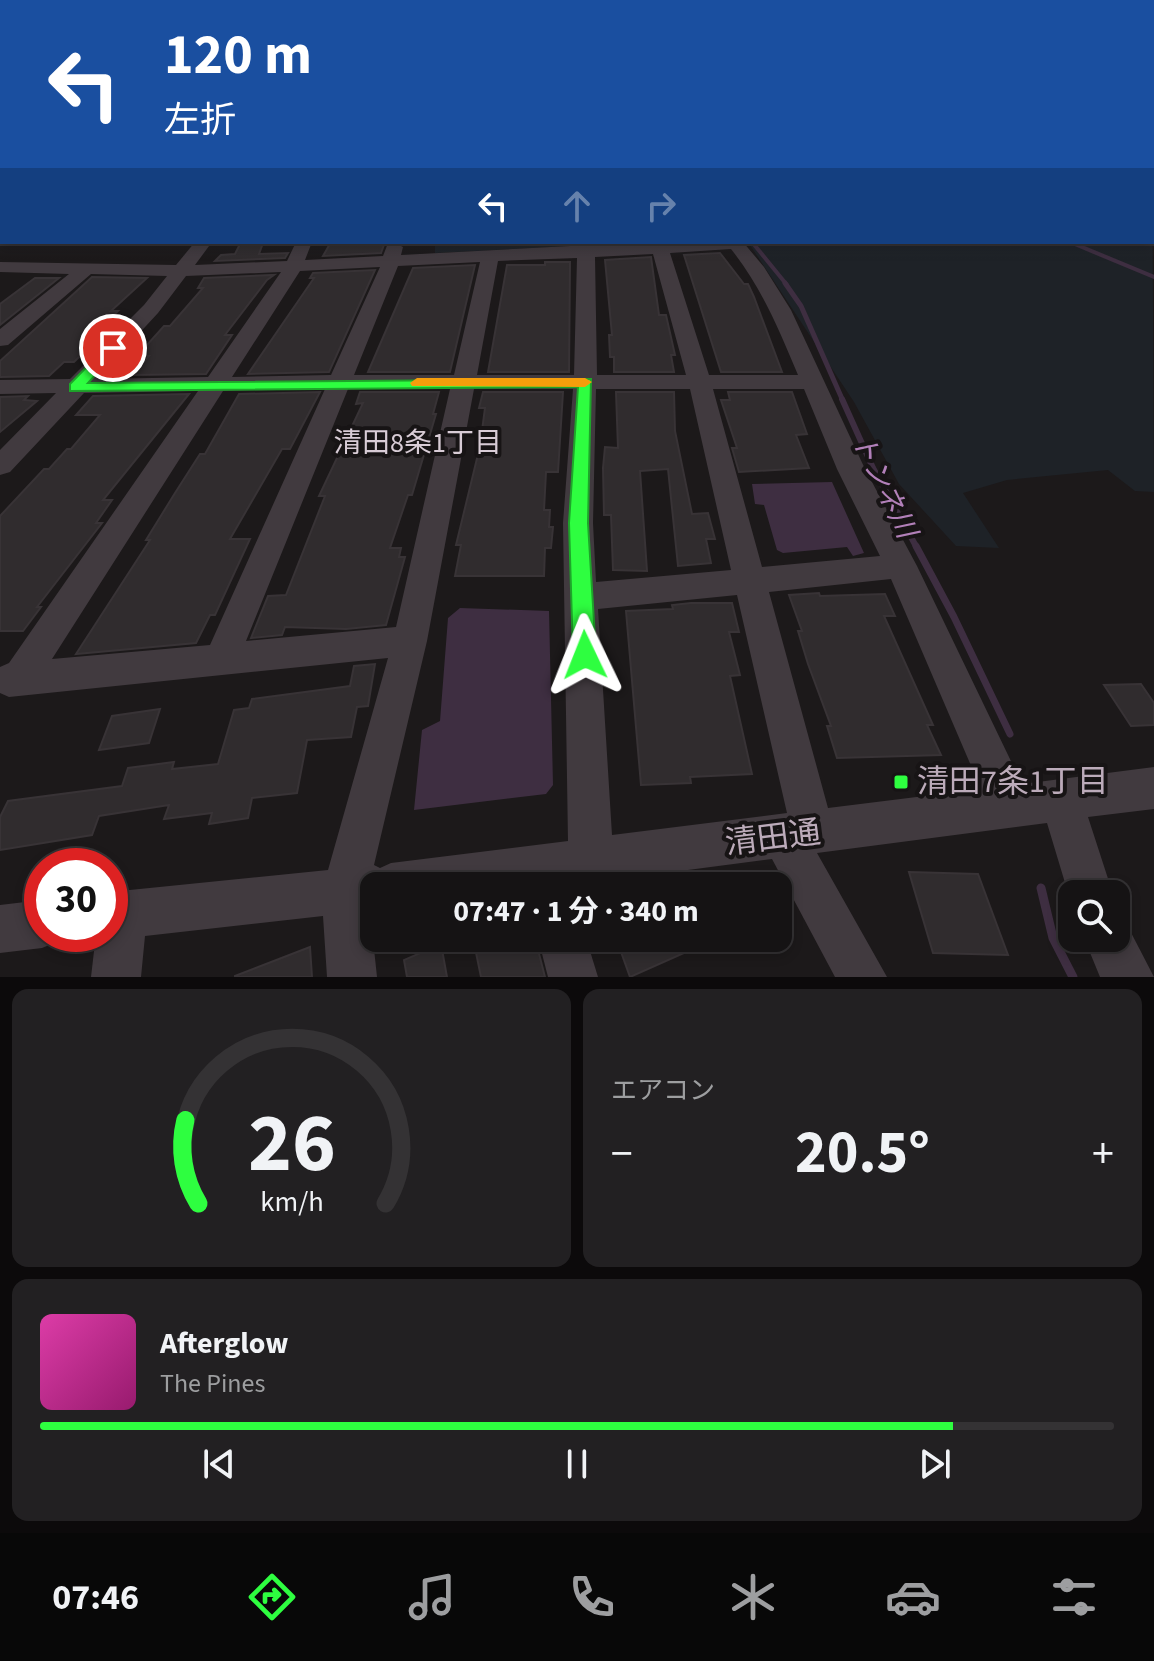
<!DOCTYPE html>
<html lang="ja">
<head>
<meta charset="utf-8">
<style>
  :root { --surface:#151314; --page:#222022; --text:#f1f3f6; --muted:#9d9ea0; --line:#343234; --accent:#2efe40 }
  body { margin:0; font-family:"Source Sans 3","Noto Sans JP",sans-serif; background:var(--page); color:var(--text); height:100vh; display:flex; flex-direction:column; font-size:30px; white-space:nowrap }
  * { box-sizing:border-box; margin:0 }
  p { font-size:26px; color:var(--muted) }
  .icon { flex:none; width:44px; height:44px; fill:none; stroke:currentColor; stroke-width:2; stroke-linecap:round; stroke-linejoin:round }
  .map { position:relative; height:977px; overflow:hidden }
  .sheet { display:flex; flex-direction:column; gap:12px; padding:12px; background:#0c0a0b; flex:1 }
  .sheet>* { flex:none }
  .guide { position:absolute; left:0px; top:0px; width:1154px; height:244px; box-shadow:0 4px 12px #0003,0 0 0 2px var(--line); background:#1a4fa0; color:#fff; overflow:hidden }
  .buttons { position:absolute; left:1058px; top:880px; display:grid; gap:16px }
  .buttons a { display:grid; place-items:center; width:72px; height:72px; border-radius:16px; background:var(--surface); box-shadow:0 4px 12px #0003,0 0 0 2px var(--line); font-size:40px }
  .speed { position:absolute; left:24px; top:848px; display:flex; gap:16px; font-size:40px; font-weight:700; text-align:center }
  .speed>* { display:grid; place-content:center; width:104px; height:104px; border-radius:50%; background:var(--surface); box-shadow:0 4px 12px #0003,0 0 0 2px var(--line); line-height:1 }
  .speed .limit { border:12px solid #d22; background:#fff; color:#111 }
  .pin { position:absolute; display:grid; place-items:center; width:68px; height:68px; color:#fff; margin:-34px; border:4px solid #fff; border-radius:50%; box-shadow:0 2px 8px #0007 }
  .me { position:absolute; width:88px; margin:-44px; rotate:358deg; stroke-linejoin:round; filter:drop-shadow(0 0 6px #0008) }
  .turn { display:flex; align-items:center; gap:28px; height:168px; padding:0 32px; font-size:36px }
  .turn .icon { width:104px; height:104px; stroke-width:2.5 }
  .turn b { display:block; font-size:56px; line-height:68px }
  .lanes { display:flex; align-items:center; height:76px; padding:0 32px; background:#0003; justify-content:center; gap:40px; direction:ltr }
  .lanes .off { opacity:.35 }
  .big { font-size:60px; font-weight:700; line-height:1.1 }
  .sheet .tile { flex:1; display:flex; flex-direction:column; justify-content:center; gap:12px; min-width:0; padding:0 28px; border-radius:16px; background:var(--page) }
  .sheet .dial { align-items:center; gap:0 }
  .dial svg { height:208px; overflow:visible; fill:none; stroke:var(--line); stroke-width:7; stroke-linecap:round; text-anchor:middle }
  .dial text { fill:var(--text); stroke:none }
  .song { display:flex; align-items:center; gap:24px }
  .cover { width:96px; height:96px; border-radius:12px; background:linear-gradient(135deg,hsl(320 70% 55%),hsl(320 70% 35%)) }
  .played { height:8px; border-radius:4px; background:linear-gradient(90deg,var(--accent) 85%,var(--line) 85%) }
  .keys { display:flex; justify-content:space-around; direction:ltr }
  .heat { display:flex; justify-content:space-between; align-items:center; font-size:44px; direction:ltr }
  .sheet .tiles { flex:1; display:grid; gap:12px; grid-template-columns:1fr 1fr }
  .tile:last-child { grid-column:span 2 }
  .trip { position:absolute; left:360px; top:872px; width:432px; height:80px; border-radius:16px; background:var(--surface); box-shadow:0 4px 12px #0003,0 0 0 2px var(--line); font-weight:700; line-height:80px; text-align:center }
  .dock { display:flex; height:128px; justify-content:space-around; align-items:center; background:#080808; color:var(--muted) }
  .dock .icon { width:56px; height:56px }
  .dock .current { color:var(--accent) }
  .dock b { font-size:36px; color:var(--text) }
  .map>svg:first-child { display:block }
</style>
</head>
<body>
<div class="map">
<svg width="1154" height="977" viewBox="0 0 1154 977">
  <rect width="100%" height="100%" fill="#1c191a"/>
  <!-- green -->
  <g fill="#1e2227">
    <polygon points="1152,122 1154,492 1135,491 1108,470 1007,480 963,493 999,548 956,546 899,484 854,402 748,242 1152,242"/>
    <polygon points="435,242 573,242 573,246 435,253"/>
  </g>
  <!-- water -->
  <g fill="#3e2e41">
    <polygon points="832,482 864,553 853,556 847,547 783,553 777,550 764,505 755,504 752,484"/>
    <polygon points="460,608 549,611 553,785 546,794 414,810 422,730 440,721 448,618"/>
  </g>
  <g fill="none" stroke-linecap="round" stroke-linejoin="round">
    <!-- stream-far4 -->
    <g stroke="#3e2e41" stroke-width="4">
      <polyline points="752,242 787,285"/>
      <polyline points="1070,242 1154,277"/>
    </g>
    <!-- stream-far3 -->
    <polyline stroke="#3e2e41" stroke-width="5" points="785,283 801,306 843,401"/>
    <!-- stream-far2 -->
    <polyline stroke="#3e2e41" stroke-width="6" points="842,399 873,468 917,548"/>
    <!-- stream-far1 -->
    <polyline stroke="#3e2e41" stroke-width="7" points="916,546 954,617 1010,734"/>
    <!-- stream -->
    <polyline stroke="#3e2e41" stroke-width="9" points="1041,888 1053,938 1073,977"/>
  </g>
  <!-- building -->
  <g fill="#302c2e" stroke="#383336" stroke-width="2">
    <polygon points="331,242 385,242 381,253 323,256"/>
    <polygon points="263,243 259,254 288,253 285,258 215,261 221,255 235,254 240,244"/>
    <polygon points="720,253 744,284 748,284 754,297 782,372 721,372 684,255"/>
    <polygon points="651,257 659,315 666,315 675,355 671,355 674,372 614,372 614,357 610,357 609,335 612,335 605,260"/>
    <polygon points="545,262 570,262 569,372 488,372 507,265 545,265"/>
    <polygon points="475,265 450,372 368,372 413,268"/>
    <polygon points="375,270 329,372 248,374 314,278 310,278 313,273"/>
    <polygon points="274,275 267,280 225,335 232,335 206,374 132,375 149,356 137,356 164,326 170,326 203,288 198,288 204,278"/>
    <polygon points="92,277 147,278 111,311 118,311 96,332 105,332 74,362 64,362 49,376 0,377 0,361"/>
    <polygon points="35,278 59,278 0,325 0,304"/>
    <polygon points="320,392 290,449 282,449 230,539 250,539 215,615 210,615 196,643 76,654 150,540 146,540 175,493 200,454 205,454 239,394"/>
    <polygon points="360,392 439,392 433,414 436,414 412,495 408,495 390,548 401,548 399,557 405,557 386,625 346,629 285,627 282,635 251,638 268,596 286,595 325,496 319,496 363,403 356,404"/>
    <polygon points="483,392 563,392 558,472 546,472 544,510 550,510 549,527 553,527 551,548 545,548 544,576 455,576 461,545 456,545 480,446 485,408 479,408"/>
    <polygon points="616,392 674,392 675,431 692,514 708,513 715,539 706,539 711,563 678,566 668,469 640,471 647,571 613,570 611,515 604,515 603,468 605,447 618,448"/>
    <polygon points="728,392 792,392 807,434 796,435 809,468 739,472 732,448 737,448 721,400 730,400"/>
    <polygon points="189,394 103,500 112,500 96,523 102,523 37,607 41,607 23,631 0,631 0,516 44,469 49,469 67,449 71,449 100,415 76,415 93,396"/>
    <polygon points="28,396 24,400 37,401 0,432 0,397"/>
    <polygon points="819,593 820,596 885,594 895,616 884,616 933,725 927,725 941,755 837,758 827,726 831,726 808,664 798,631 802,631 789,595"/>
    <polygon points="691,603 732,603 739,632 729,632 740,675 730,676 752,774 690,777 691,783 641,785 626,611 673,609 672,605"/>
    <polygon points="375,664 368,706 357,707 351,737 307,740 297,793 252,798 248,818 209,824 212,813 164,819 169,805 99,816 92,835 0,850 0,817 8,801 122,786 128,768 174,762 172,769 218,764 234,710 249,708 252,699 350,686 354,666"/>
    <polygon points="1141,684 1154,703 1154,725 1131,726 1104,685"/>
    <polygon points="160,709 149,743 99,750 112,716"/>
    <polygon points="909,872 978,874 1008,955 933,953"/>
    <polygon points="473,938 535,938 545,977 481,977"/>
    <polygon points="616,938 678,938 684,953 630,977"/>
    <polygon points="441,944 447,977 407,977 404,960"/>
    <polygon points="310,947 312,977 235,977 235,976"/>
  </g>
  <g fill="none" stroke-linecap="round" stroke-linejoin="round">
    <!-- minor -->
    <g fill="#413a3f" fill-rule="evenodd">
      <rect x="0" y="136" width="2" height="8"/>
      <rect x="0" y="214" width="2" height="10"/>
      <polygon points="1152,234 1154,234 1154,245 1146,242 1152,242"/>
      <path d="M195,242H212L195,265L287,261L296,242H312L305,260L383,256L388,243L393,242L403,247L401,255L646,242H743L764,267L791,310L865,469L917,566L1022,784L1154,767V809L1088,817L1113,894H1072V906L1047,823L817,853L887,977H835L772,859L566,886H374V911H370L377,977H327L323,916L145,936L141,977H91L96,934H110V892L328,870L388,658L9,697L0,693V667L9,663L198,391L84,393L10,472L0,475V450L56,393L0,394V380L70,379L144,305L167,276L91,274L8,345L0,346V329L69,274L0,272V262L176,265ZM731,249C762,288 779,330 798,375H709L670,253ZM653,254L686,375H597L595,257ZM577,258L574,375H477L498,261ZM480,262L454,375H354L398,266ZM380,267L331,375L232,377L300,271ZM281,272L208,377L97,379L158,313L186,276ZM325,389L210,645L52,659L223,391ZM348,389H450L396,627L246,641ZM474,389H573L563,523L568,841L391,863L380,868L374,865L427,641ZM596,389H690L731,570L596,582L593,523ZM713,389H804L837,469L880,556L762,567ZM891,579L981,789L828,808L769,592ZM737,595L787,813L612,835L598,609Z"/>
      <polygon points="42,900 42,934 62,934 59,941 42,948 0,953 0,905"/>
      <polygon points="1116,917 1125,921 1154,977 1100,977 1084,938 1116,938"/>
      <polygon points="538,938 586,938 598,977 548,977"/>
    </g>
  </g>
  <!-- sky -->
  <linearGradient id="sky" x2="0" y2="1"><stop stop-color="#0f0e0e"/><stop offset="0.47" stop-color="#3a3e49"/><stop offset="1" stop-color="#3a3e49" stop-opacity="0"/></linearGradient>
  <rect width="1154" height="259" fill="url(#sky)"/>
  <!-- route -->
  <polygon fill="#2efe40" stroke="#1ea52a" stroke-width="2" points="113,344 120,348 88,383 591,379 588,523 596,655 593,662 585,665 577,662 573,655 569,523 578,387 70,391 70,384 108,345"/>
  <!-- slow -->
  <polygon fill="#f59e0b" points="417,378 585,378 592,382 585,387 412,386 410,383"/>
  <!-- markers -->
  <rect fill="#2efe40" stroke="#171415" stroke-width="3" x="893" y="774" width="16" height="16" rx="4"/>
  <g text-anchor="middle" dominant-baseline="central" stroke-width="8" stroke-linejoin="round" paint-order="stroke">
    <!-- neighbourhood labels -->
    <g font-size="28" fill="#d8ccd6" stroke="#171415">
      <text x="418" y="443">清田8条1丁目</text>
    </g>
    <!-- water labels -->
    <g font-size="28" font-style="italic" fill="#b280b9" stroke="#171415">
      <text transform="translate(884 486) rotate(64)">トンネ川</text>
    </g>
    <!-- near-poi labels -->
    <g font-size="32" fill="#bcabba" stroke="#171415" text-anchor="start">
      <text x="917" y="782">清田7条1丁目</text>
    </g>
    <!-- near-street labels -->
    <g font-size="32" fill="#bcabba" stroke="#171415">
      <text transform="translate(773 838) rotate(-7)">清田通</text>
    </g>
  </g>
</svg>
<div class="buttons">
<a><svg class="icon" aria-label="search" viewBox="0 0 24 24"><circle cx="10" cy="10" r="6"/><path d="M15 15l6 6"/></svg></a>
</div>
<div class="speed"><div class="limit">30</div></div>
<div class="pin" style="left:113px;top:348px;background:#d93025"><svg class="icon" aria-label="arrive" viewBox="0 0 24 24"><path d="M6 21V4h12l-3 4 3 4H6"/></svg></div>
<svg class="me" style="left:585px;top:655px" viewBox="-20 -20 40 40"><path d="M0-17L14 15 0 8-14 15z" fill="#2efe40" stroke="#fff" stroke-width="4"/></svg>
<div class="trip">07:47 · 1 分 · 340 m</div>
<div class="guide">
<div class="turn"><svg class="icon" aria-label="left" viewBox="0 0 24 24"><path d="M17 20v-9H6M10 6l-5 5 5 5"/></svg><div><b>120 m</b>左折</div></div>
<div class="lanes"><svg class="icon" aria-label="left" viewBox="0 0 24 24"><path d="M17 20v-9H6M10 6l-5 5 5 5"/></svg><svg class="icon off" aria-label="ahead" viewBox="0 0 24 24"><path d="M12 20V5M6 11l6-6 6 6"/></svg><svg class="icon off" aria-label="right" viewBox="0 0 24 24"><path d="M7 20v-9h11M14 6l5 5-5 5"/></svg></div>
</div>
</div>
<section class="sheet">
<div class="tiles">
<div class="tile dial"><svg viewBox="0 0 100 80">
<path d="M14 69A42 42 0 1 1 86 69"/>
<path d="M14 69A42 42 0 0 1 9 37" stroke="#2efe40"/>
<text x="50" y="56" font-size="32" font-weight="700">26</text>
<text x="50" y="72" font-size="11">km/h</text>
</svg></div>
<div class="tile"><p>エアコン</p>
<div class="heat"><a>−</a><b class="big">20.5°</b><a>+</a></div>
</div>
<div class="tile">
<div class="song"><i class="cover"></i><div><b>Afterglow</b><p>The Pines</p></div></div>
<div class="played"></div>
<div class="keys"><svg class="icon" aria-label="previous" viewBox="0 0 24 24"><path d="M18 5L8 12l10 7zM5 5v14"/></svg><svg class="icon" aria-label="pause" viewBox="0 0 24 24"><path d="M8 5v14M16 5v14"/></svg><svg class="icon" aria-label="next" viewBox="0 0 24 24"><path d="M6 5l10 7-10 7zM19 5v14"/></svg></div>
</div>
</div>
</section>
<nav class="dock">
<b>07:46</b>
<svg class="icon current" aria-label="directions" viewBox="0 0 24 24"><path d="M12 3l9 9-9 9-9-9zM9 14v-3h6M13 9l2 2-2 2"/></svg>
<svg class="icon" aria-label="music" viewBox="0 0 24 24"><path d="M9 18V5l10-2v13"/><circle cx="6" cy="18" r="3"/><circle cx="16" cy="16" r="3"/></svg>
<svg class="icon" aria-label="phone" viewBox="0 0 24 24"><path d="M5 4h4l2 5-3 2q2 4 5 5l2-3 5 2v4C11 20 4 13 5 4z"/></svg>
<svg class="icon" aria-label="climate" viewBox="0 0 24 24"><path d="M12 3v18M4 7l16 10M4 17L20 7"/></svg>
<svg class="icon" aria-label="car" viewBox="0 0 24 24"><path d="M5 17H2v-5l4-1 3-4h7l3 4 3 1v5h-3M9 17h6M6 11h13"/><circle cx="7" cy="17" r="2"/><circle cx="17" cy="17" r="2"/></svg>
<svg class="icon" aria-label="filters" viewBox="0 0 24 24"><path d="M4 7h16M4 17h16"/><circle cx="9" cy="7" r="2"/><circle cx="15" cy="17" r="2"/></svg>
</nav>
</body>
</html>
